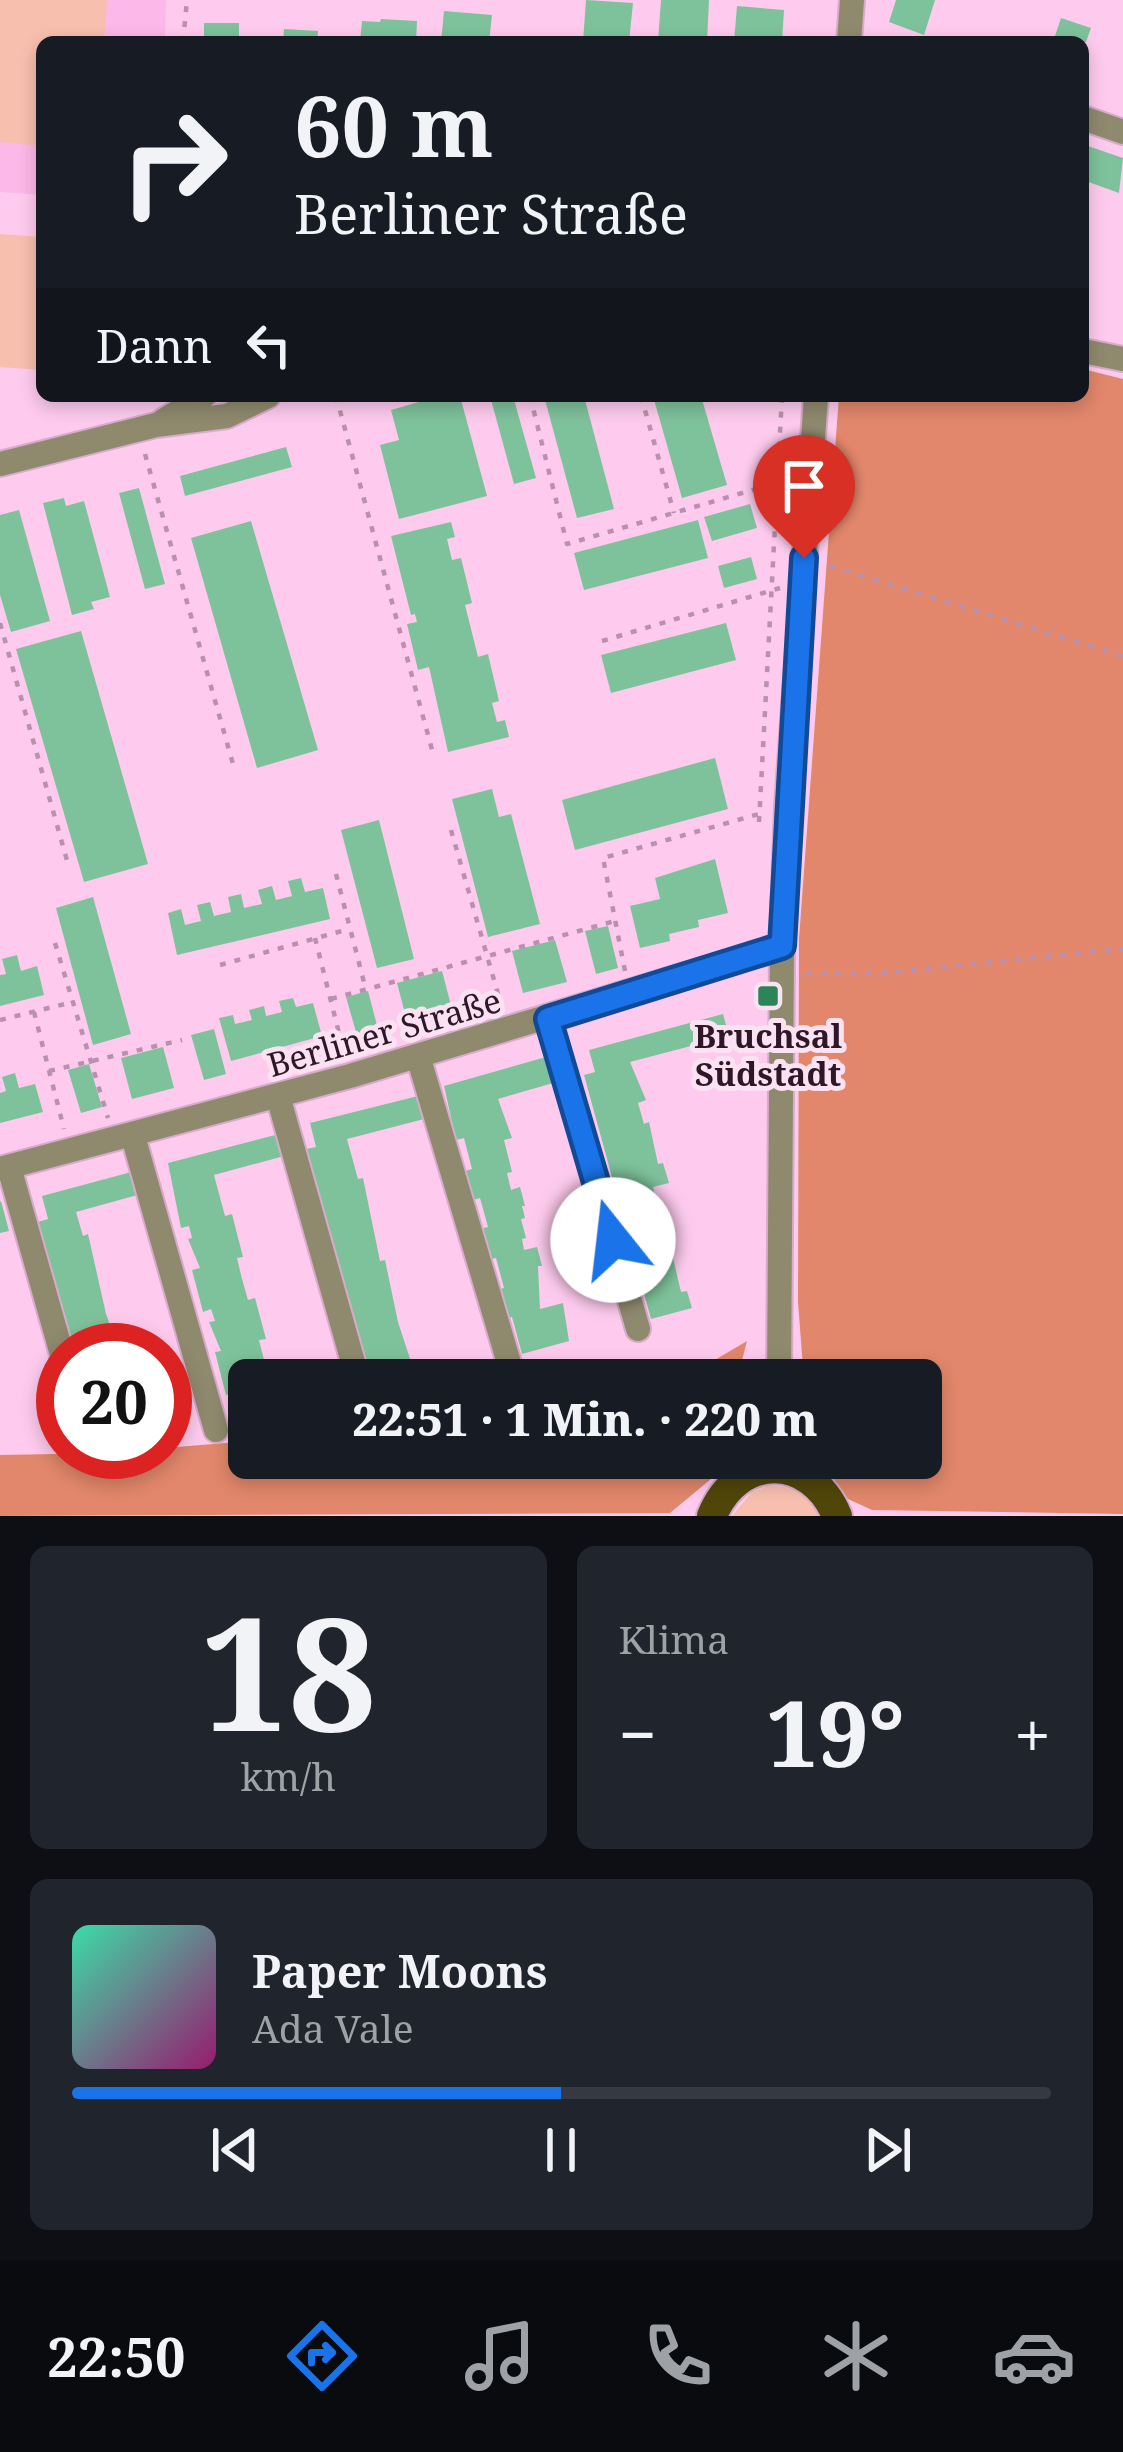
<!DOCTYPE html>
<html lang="de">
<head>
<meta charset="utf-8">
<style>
  :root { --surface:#171b24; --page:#20242c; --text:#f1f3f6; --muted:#9ea1a6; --line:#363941; --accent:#1a73e8 }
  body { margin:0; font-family:"Noto Serif",serif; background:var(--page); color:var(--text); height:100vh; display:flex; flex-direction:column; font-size:45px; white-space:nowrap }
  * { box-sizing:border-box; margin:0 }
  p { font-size:39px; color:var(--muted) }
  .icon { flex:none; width:66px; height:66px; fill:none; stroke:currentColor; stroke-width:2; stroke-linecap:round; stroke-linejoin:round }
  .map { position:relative; height:1516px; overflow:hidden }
  .sheet { display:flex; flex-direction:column; gap:30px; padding:30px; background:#0d0f14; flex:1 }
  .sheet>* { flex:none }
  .hud { position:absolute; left:36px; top:36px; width:1053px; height:366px; border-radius:18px; box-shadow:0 6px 18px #0003; background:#171b24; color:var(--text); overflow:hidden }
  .speed { position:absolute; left:36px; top:1323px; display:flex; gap:24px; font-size:60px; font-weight:700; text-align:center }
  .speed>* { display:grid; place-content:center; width:156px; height:156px; border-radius:50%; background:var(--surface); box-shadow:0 6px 18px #0003; line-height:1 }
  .speed .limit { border:18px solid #d22; background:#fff; color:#111 }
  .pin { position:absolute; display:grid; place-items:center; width:102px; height:102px; color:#fff; margin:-123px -51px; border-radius:50% 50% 50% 0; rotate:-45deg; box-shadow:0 0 12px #0007 }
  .pin .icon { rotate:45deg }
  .me { position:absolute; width:132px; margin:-66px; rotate:344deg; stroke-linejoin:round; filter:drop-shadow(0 0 9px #0008) }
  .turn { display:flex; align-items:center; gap:42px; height:252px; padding:0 60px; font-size:54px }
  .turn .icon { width:156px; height:156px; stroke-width:2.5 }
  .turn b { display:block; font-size:84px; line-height:102px }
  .then { display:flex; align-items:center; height:114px; padding:0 60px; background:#0003; gap:24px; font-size:45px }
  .big { font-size:90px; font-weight:800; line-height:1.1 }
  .sheet .card { flex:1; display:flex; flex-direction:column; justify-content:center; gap:18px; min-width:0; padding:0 42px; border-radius:18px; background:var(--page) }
  .sheet .dial { align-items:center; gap:0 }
  .dial b { font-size:156px; line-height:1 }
  .song { display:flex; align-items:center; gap:36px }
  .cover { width:144px; height:144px; border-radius:18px; background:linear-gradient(135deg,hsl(160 70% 55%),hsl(320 70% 35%)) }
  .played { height:12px; border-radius:6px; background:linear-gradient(90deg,var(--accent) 50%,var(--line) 50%) }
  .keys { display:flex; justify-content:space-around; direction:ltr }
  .heat { display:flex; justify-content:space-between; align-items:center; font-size:66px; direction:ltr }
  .sheet .tiles { flex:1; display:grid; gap:30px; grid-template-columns:1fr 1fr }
  .card:last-child { grid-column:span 2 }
  .trip { position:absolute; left:228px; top:1359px; width:714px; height:120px; border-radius:18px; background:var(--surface); box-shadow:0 6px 18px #0003; font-weight:800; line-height:120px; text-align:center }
  .tab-bar { display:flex; height:192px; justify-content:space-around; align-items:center; background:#090b0e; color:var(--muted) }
  .tab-bar .icon { width:84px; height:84px }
  .tab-bar .on { color:var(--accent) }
  .tab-bar b { font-size:54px; color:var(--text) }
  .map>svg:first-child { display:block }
</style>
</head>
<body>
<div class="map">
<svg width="1123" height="1516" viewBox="0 0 1123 1516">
  <rect width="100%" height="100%" fill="#fecbee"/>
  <!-- built -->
  <polygon fill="#fcb8e8" points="0,0 166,0 165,42 42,42 42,195 0,192"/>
  <!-- green -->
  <g fill="#f7bfae">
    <polygon points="0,0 107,0 104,42 42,42 42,146 0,142"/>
    <polygon points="0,234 42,237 42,370 0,367"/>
    <path d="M768,1486C795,1486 808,1494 822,1516H732L752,1492Z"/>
  </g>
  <!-- forest -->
  <g fill="#e2876b">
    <polygon points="1083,369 1123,379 1123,1514 872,1510 848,1499 816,1458 921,1458 921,1380 804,1380 798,1302 799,939 839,396 1083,396"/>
    <polygon points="747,1341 737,1380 681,1380"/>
    <polygon points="249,1441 249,1458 716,1458 711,1479 670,1513 0,1516 0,1455 165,1452 165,1448"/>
  </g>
  <!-- building -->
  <g fill="#7ec29b">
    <polygon points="586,0 633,3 629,42 583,42"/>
    <polygon points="661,0 709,0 707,42 658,42"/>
    <polygon points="896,0 935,0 924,35 889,22"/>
    <polygon points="737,6 784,10 782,42 734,42"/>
    <polygon points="444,11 492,15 489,42 441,42"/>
    <polygon points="1061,18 1091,28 1086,42 1053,42"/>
    <polygon points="381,19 417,21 416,42 360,42 362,21 380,22"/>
    <rect x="204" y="23" width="35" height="19"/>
    <polygon points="284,29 318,31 317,42 283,42"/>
    <polygon points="1085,145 1123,158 1119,193 1083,180"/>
    <polygon points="440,396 460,396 487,496 399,519 380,445 399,440 391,410"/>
    <polygon points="490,396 513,396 536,478 514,484"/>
    <polygon points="544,396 584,396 614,509 577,518"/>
    <polygon points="653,396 701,396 727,485 682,498"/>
    <polygon points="286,447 292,467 185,496 180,476"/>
    <polygon points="139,488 165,584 145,589 119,493"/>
    <polygon points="64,498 66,506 84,501 110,597 91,602 94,609 72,615 43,503"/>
    <polygon points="750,504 757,528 712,541 704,517"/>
    <polygon points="19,510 50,621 11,632 0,595 0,515"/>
    <polygon points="698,520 708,558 584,590 574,553"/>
    <polygon points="251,521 318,750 257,768 191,538"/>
    <polygon points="451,522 455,537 447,539 452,560 461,558 472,603 465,605 478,657 488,654 499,701 492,703 497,722 505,720 509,737 448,752 429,667 418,670 407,624 417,622 415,614 411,615 391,536"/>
    <polygon points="751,557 757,579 724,588 718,566"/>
    <polygon points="726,623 736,660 611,693 601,655"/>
    <polygon points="81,631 148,864 84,882 16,649"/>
    <polygon points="715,758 728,809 575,850 562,800"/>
    <polygon points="492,789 499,817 511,814 540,924 488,937 452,799"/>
    <polygon points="379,820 414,959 377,968 341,830"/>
    <polygon points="715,859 728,913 698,920 699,927 669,934 670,941 640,948 630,906 660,899 655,878"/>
    <polygon points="301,878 305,892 323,888 330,919 177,955 168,913 181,909 185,925 201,921 197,905 210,902 214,916 231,912 228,897 241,894 244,908 262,904 258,890 272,886 276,900 292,896 288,881"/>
    <polygon points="93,897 131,1034 93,1045 56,908"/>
    <polygon points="608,926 618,968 596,974 585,931"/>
    <polygon points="555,940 567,982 523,993 512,951"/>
    <polygon points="17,955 21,971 37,966 44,995 0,1006 0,975 6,974 2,959"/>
    <polygon points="442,971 453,1013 408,1025 397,983"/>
    <polygon points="368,991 379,1033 358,1039 346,997"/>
    <polygon points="293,998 296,1007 313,1003 322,1036 231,1061 219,1018 233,1015 235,1024 252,1020 249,1010 264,1006 266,1016 282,1012 279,1001"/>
    <polygon points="723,1014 729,1036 630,1062 646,1100 638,1103 644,1124 649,1122 658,1164 663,1163 669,1183 653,1187 658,1207 665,1205 671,1225 660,1228 665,1247 670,1245 681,1292 687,1291 692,1308 651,1319 584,1075 595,1072 589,1050"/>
    <polygon points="214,1029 226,1074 204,1080 191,1035"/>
    <polygon points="163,1047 174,1088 132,1099 121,1058"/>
    <polygon points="546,1057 560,1081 498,1099 512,1138 504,1140 512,1172 507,1173 511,1190 520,1187 525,1206 522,1206 525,1218 521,1219 526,1238 522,1239 524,1250 537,1247 542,1266 538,1266 540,1309 563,1303 569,1341 522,1354 512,1317 505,1319 497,1290 504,1288 496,1258 488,1260 480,1229 488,1227 480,1198 473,1200 465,1171 472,1169 464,1138 456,1140 444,1086"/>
    <polygon points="89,1064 102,1107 81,1113 68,1070"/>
    <polygon points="15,1073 19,1088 35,1084 43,1112 0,1123 0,1093 6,1091 2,1077"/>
    <polygon points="422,1095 428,1118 347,1139 358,1179 363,1178 380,1261 385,1260 398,1322 417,1380 372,1380 364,1352 360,1353 349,1313 352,1312 306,1149 316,1147 310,1123"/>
    <polygon points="279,1134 284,1156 214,1175 225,1216 232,1214 243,1257 237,1258 242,1279 248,1300 255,1298 266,1339 259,1340 269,1380 249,1380 249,1425 243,1427 234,1393 226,1395 215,1352 221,1351 209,1322 215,1321 211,1309 203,1312 192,1270 200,1268 188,1239 192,1238 189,1226 181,1228 168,1163"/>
    <polygon points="135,1171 141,1194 76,1212 83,1236 88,1234 106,1314 119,1350 75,1350 38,1222 48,1219 42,1196"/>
    <polygon points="1,1201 9,1231 0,1233 0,1202"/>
  </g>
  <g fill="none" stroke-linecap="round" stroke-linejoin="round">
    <!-- minor casing -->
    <g stroke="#d9abca" stroke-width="28">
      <g id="minor">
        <polyline points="849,42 852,0"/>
        <polyline points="1083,118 1123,132"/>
        <polyline points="1083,351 1123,359"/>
        <polyline points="163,421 204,396"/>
        <polyline points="0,464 156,425 227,416 268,396"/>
        <polyline points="548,1019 638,1329"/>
        <polyline points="418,1056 512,1373"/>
        <polyline points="278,1096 358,1380"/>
        <polyline points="133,1136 216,1430"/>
        <polyline points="9,1167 63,1358"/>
        <polyline points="0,1169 350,1076 782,946"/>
        <polyline points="779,1380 782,946 787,806 816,396"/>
      </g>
    </g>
    <!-- major casing -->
    <g stroke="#d9abca" stroke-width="34">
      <path id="major" d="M712,1516C738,1452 811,1453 837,1516"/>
    </g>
    <!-- path -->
    <g stroke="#b990ad" stroke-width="4.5" stroke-dasharray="6 9" stroke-linecap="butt">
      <polyline points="183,42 187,0"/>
      <polyline points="336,396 434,757"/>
      <polyline points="530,396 567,544 787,480"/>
      <polyline points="641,396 674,513"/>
      <polyline points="145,454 233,764"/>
      <polyline points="830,566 1123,656"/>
      <polyline points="0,623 68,864"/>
      <polyline points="602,641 780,588"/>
      <polyline points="759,822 782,396"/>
      <polyline points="451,830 502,1008"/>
      <polyline points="336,874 366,990"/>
      <polyline points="315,938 344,1053"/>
      <polyline points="55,943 108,1118"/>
      <polyline points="220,965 349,929"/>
      <polyline points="625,971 603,858 759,814"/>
      <polyline points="806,974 885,973 1123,949"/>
      <polyline points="331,999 615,921"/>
      <polyline points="34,1012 64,1129"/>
      <polyline points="0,1020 73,1002"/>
      <polyline points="49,1071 182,1040"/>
    </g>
    <!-- minor -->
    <use href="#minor" stroke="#8f8a6e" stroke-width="24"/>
    <!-- major -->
    <use href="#major" stroke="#514609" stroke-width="30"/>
  </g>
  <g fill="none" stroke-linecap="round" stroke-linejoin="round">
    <!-- route casing -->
    <g stroke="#114b97" stroke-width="30">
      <polyline id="route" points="613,1240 548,1019 782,946 804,558"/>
    </g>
    <!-- route -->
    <use href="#route" stroke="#1a73e8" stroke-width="21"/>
  </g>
  <!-- markers -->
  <rect fill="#2c8458" stroke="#fbe2f3" stroke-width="4.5" x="756" y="984" width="24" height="24" rx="6"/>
  <g text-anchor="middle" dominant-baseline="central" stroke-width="10" stroke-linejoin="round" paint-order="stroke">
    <!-- street labels -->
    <g font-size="33" fill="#2e1828" stroke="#fbe2f3">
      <text transform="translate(384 1032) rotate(-16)">Berliner Straße</text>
    </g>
    <!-- poi labels -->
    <g font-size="33" font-weight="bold" fill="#2e1828" stroke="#fbe2f3">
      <text x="768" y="1035">Bruchsal<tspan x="768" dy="38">Südstadt</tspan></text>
    </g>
  </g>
</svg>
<div class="speed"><div class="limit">20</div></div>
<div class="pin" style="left:804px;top:558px;background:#d93025"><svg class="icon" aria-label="arrive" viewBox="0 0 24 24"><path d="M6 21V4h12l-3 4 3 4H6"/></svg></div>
<svg class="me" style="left:613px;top:1240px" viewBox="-20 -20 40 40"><circle r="19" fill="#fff"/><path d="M0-13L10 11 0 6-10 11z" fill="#1a73e8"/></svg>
<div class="trip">22:51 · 1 Min. · 220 m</div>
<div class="hud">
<div class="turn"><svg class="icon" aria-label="right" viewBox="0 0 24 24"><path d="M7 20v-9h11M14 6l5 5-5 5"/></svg><div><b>60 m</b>Berliner Straße</div></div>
<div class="then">Dann<svg class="icon" aria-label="left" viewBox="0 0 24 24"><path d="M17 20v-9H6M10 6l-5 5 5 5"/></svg></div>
</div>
</div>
<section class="sheet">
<div class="tiles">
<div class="card dial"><b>18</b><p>km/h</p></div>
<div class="card"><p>Klima</p>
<div class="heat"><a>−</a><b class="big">19°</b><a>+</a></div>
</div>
<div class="card">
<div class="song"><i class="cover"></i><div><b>Paper Moons</b><p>Ada Vale</p></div></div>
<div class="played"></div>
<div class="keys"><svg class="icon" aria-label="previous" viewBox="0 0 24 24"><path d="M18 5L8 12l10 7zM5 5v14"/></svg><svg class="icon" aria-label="pause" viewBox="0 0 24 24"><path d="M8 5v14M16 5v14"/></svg><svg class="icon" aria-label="next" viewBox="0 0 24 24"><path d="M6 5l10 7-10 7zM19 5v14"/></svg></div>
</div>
</div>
</section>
<nav class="tab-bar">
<b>22:50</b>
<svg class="icon on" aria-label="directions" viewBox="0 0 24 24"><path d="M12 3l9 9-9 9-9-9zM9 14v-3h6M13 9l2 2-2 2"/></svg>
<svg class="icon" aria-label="music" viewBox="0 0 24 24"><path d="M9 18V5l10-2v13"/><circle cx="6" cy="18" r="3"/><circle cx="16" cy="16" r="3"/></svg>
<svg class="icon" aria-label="phone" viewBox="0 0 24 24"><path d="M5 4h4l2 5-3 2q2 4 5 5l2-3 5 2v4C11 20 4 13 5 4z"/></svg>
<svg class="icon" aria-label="climate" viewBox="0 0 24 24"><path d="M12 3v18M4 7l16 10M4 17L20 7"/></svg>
<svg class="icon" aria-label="car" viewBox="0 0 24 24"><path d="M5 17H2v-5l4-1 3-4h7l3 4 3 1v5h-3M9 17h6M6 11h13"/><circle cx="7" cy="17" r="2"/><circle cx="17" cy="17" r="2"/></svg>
</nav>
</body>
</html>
